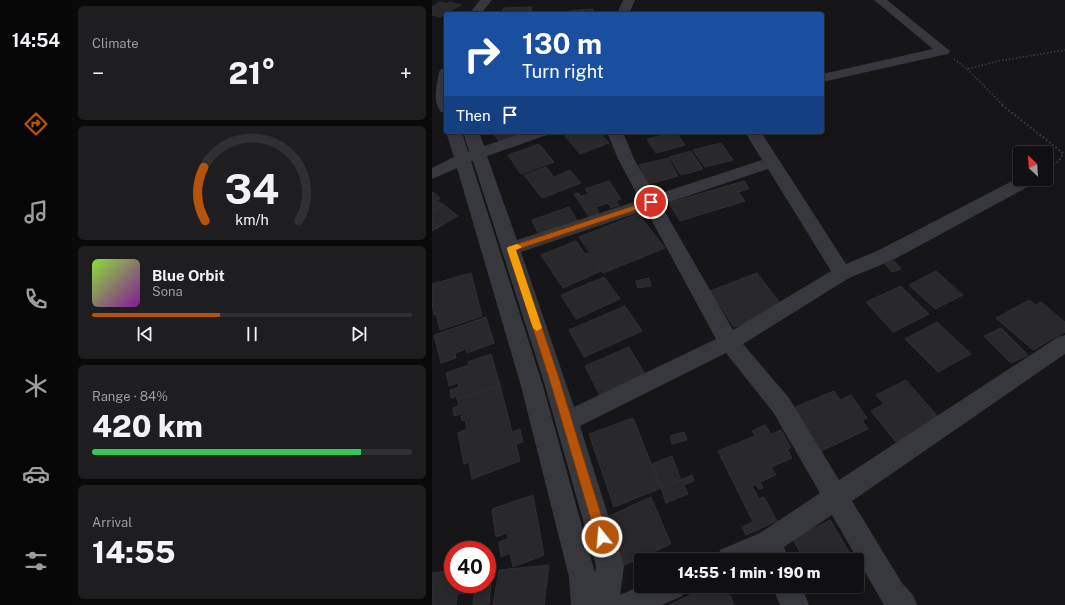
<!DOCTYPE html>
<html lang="en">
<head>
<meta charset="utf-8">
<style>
  :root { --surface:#101012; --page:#1e1e20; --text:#f1f3f6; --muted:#9c9d9f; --line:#303032; --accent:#b45309 }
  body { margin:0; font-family:"Public Sans",sans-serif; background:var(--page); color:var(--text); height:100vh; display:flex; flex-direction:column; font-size:15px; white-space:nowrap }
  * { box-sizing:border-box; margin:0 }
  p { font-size:13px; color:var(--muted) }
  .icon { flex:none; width:22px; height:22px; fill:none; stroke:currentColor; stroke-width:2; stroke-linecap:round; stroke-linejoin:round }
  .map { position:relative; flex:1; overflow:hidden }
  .side { display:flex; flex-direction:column; gap:6px; padding:6px; background:#09090a; width:360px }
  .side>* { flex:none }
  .banner { position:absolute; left:12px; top:12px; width:380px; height:122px; border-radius:4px; box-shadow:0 2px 6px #0003,0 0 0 1px var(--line); background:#1a4fa0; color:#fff; overflow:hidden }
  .needle { width:26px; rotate:335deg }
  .controls { position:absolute; left:581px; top:146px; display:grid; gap:8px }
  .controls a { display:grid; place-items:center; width:40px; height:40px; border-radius:4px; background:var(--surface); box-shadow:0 2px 6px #0003,0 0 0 1px var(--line); font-size:20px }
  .speed { position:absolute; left:12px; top:541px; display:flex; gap:8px; font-size:20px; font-weight:700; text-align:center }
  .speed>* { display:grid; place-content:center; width:52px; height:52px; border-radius:50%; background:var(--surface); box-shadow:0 2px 6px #0003,0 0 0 1px var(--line); line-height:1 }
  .speed .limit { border:6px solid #d22; background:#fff; color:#111 }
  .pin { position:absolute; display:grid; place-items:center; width:34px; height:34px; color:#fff; margin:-17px; border:2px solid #fff; border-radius:50%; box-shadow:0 1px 4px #0007 }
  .me { position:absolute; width:44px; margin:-22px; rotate:343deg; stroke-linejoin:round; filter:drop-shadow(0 0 3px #0008) }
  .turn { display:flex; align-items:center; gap:14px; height:84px; padding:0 12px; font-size:18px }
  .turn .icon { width:52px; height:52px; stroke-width:2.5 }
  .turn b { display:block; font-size:28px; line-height:34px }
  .then { display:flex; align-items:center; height:38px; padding:0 12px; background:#0003; gap:8px; font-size:15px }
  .big { font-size:30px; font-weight:800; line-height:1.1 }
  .side .widget { flex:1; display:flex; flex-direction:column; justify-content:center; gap:6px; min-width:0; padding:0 14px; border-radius:6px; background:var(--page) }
  .side .dial { align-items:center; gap:0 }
  .dial svg { height:104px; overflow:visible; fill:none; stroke:var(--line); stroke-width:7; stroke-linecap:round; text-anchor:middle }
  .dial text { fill:var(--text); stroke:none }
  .song { display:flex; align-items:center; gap:12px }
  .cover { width:48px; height:48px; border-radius:6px; background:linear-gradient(135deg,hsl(90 70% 55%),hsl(290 70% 35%)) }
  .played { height:4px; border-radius:2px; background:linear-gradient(90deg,var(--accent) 40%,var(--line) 40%) }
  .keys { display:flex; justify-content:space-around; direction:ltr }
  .heat { display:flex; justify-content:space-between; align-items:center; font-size:22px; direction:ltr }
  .charge { height:6px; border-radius:3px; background:linear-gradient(90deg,#34c759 84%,var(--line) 0) }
  .trip { position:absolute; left:202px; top:553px; width:230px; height:40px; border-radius:4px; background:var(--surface); box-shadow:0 2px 6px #0003,0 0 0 1px var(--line); font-weight:800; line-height:40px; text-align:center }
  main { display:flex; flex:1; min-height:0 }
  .dock { display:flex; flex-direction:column; width:72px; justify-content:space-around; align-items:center; background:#060607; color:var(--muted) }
  .dock .icon { width:28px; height:28px }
  .dock .active { color:var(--accent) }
  .dock b { font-size:18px; color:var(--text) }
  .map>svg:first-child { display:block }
</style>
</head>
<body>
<main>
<nav class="dock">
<b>14:54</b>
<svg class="icon active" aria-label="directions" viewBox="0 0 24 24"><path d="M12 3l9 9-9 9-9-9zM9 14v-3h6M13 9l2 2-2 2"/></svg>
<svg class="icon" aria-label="music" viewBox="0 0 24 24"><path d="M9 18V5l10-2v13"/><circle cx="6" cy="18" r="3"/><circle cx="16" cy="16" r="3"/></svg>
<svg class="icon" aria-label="phone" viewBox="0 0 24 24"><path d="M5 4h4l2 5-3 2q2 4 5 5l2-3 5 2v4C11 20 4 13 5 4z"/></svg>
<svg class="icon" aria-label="climate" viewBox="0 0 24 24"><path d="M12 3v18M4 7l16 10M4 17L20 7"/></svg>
<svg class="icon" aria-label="car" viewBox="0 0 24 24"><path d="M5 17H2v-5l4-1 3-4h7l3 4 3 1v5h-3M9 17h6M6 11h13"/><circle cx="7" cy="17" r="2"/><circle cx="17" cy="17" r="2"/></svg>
<svg class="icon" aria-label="filters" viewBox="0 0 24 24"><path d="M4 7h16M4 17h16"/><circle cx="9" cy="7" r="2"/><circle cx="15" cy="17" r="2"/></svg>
</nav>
<section class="side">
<div class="widget"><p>Climate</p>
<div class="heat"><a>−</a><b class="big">21°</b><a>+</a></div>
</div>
<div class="widget dial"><svg viewBox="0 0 100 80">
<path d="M14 69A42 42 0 1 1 86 69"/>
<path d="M14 69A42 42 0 0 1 13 28" stroke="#b45309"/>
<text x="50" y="56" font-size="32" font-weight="700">34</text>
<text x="50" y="72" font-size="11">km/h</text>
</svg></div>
<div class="widget">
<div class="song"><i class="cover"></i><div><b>Blue Orbit</b><p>Sona</p></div></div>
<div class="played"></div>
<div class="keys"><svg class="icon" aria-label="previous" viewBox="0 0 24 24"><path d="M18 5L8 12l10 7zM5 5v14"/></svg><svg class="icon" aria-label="pause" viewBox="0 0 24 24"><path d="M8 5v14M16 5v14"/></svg><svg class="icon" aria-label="next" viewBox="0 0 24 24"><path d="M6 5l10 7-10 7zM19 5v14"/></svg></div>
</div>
<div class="widget"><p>Range · 84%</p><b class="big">420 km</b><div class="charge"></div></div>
<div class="widget"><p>Arrival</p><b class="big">14:55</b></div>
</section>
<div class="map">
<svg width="633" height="605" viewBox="0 0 633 605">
  <rect width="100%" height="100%" fill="#161618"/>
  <!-- building -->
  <g fill="#29292c" stroke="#303034">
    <polygon points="8,2 15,4 18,2 29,5 8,17 0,15 0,7"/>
    <polygon points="100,7 98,14 73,14 73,12 69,12 72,8"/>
    <polygon points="161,9 162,14 137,14 137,11"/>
    <polygon points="60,132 106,132 69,144"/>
    <polygon points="146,132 167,132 177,143 148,154 133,136"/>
    <polygon points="244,132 253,145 224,153 215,139"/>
    <polygon points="289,143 301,160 273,167 261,150"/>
    <polygon points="107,144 122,162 89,174 76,155"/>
    <polygon points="259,151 271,169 249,175 237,157"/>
    <polygon points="236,158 246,176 217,184 207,165"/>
    <polygon points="114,167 122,177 138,170 149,183 110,198 92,175"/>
    <polygon points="177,181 189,199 184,201 187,205 179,208 176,203 164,207 167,213 157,217 142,194 146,193 149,196 157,194 153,189"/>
    <polygon points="312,181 317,189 306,192 313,201 248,221 237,203"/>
    <polygon points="0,192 8,198 0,203"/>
    <polygon points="6,201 12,205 0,211 0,204"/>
    <polygon points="12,205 26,216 0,231 0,211"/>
    <polygon points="137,207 147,224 108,237 100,220"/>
    <polygon points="206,214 233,248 171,273 147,237"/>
    <polygon points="144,241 153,254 156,253 169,271 131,288 109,255"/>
    <polygon points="462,261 469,269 460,272 453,264"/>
    <polygon points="504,271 531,295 503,309 477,285"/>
    <polygon points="39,273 50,316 8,330 4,314 2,315 0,304 0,284"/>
    <polygon points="325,273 351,307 302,327 278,291"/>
    <polygon points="172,277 188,299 144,319 129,295"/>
    <polygon points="217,278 219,286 206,288 204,281"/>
    <polygon points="469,286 497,314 461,332 434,302"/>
    <polygon points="597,300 604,305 609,302 633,322 633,332 601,350 564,318"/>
    <polygon points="193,306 210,331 152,357 137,330"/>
    <polygon points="54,317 62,343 35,353 34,349 23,353 24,358 9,363 2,335"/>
    <polygon points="505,322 539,354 506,372 473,339"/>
    <polygon points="569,328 596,355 579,363 552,336"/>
    <polygon points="197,347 214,376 168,396 153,366"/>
    <polygon points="59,354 68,385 25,399 25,396 19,398 18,390 27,387 26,383 17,386 14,373 37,365 36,362"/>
    <polygon points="474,380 508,419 464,442 439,411 452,404 444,395"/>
    <polygon points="68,385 80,432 88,429 91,442 84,444 88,461 40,479 37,462 32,464 26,433 35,429 33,420 30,421 29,414 22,416 21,408 27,406 25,399"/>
    <polygon points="402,391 408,400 419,395 435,418 430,420 436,429 383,454 356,410"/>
    <polygon points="201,418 229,488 182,507 157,434"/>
    <polygon points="333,425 339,434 349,430 359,448 355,449 360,458 339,467 344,475 328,482 331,488 327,489 324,485 320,486 327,499 332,497 345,521 314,535 310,527 321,522 286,451 323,436 320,431"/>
    <polygon points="252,432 255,440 240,444 238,436"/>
    <polygon points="240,456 249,480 229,488 220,464"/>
    <polygon points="260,475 262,481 252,485 256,494 234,503 229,488"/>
    <polygon points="101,495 112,555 81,567 78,553 69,557 67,542 76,539 75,533 64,537 60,509"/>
    <polygon points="219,497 239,544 188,567 171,519"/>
    <polygon points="398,520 422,560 372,560 361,539"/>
    <polygon points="55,565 61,565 57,604 41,605 42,592 25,594 24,605 0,605 0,573 21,570 21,584 55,584"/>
    <polygon points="117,565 112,605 61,605 67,570"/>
    <polygon points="277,586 294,586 302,605 237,605"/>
  </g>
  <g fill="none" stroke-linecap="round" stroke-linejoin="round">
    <!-- path-far1 -->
    <g stroke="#3d3f44" stroke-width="1.5" stroke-dasharray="1.5 2" stroke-linecap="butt">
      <polyline points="522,59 535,69 567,61 633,50"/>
      <polyline points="535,69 572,106"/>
    </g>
    <!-- path -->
    <polyline stroke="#3d3f44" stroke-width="2" stroke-dasharray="1.5 2.5" stroke-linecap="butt" points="570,105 631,153 627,161 614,170"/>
    <!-- minor -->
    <g fill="#37383d" fill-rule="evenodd">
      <polygon points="48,0 60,0 49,14 37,14"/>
      <polygon points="191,0 203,0 197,14 185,14"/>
      <polygon points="442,0 455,0 518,51 516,54 511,55 390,82 390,74 501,49"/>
      <path d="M14,68V113L9,112C0,100 5,86 7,72L9,69Z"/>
      <path d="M14,132H30L36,152L37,151L31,132H47L52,146L95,132H118L115,135L55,156L85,240L208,200L186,159L175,132H191L202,159L223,195L330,160L313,132H329L414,264L447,250L588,177V179H605L603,183L461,260L417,278L311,344L357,398L407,480L626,337L633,335V354L420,501L470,583L481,595L485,605H452L400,515L352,547L357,560H285L288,550L328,533L388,493L341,412L294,353L148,426L192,566L188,595L209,586H254L250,596L230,605H139L137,577L89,386L25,168L0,179V168L22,157ZM39,161H41L111,379L164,566L163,573L111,386ZM336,169L399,271L301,330L229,205ZM214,210L284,339L142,407L89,252Z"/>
      <polygon points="340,586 369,586 377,605 348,605"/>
    </g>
  </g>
  <!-- route -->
  <polygon fill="#b45309" stroke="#753606" points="219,200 223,202 222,204 84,250 127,378 176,537 174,541 170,543 165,541 164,537 117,378 75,249 76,247"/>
  <!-- slow -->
  <polygon fill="#f59e0b" points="85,244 90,247 84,250 110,328 105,331 101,328 75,249 76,247"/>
</svg>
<div class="controls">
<a><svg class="needle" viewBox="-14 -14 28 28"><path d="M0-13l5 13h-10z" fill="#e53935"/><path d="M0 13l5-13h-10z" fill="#9c9d9f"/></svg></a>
</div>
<div class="speed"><div class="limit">40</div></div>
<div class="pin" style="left:219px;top:202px;background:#d93025"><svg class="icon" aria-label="arrive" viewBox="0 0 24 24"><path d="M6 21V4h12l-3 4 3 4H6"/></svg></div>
<svg class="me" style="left:170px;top:537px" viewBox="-20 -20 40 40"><circle r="17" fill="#b45309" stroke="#fff" stroke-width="3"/><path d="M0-11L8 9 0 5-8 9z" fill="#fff"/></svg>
<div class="trip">14:55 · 1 min · 190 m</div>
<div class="banner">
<div class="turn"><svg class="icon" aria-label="right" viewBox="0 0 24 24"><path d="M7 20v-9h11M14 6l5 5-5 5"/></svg><div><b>130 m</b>Turn right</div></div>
<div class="then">Then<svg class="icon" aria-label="arrive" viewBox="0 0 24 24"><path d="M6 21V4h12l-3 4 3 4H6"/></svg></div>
</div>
</div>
</main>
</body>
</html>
